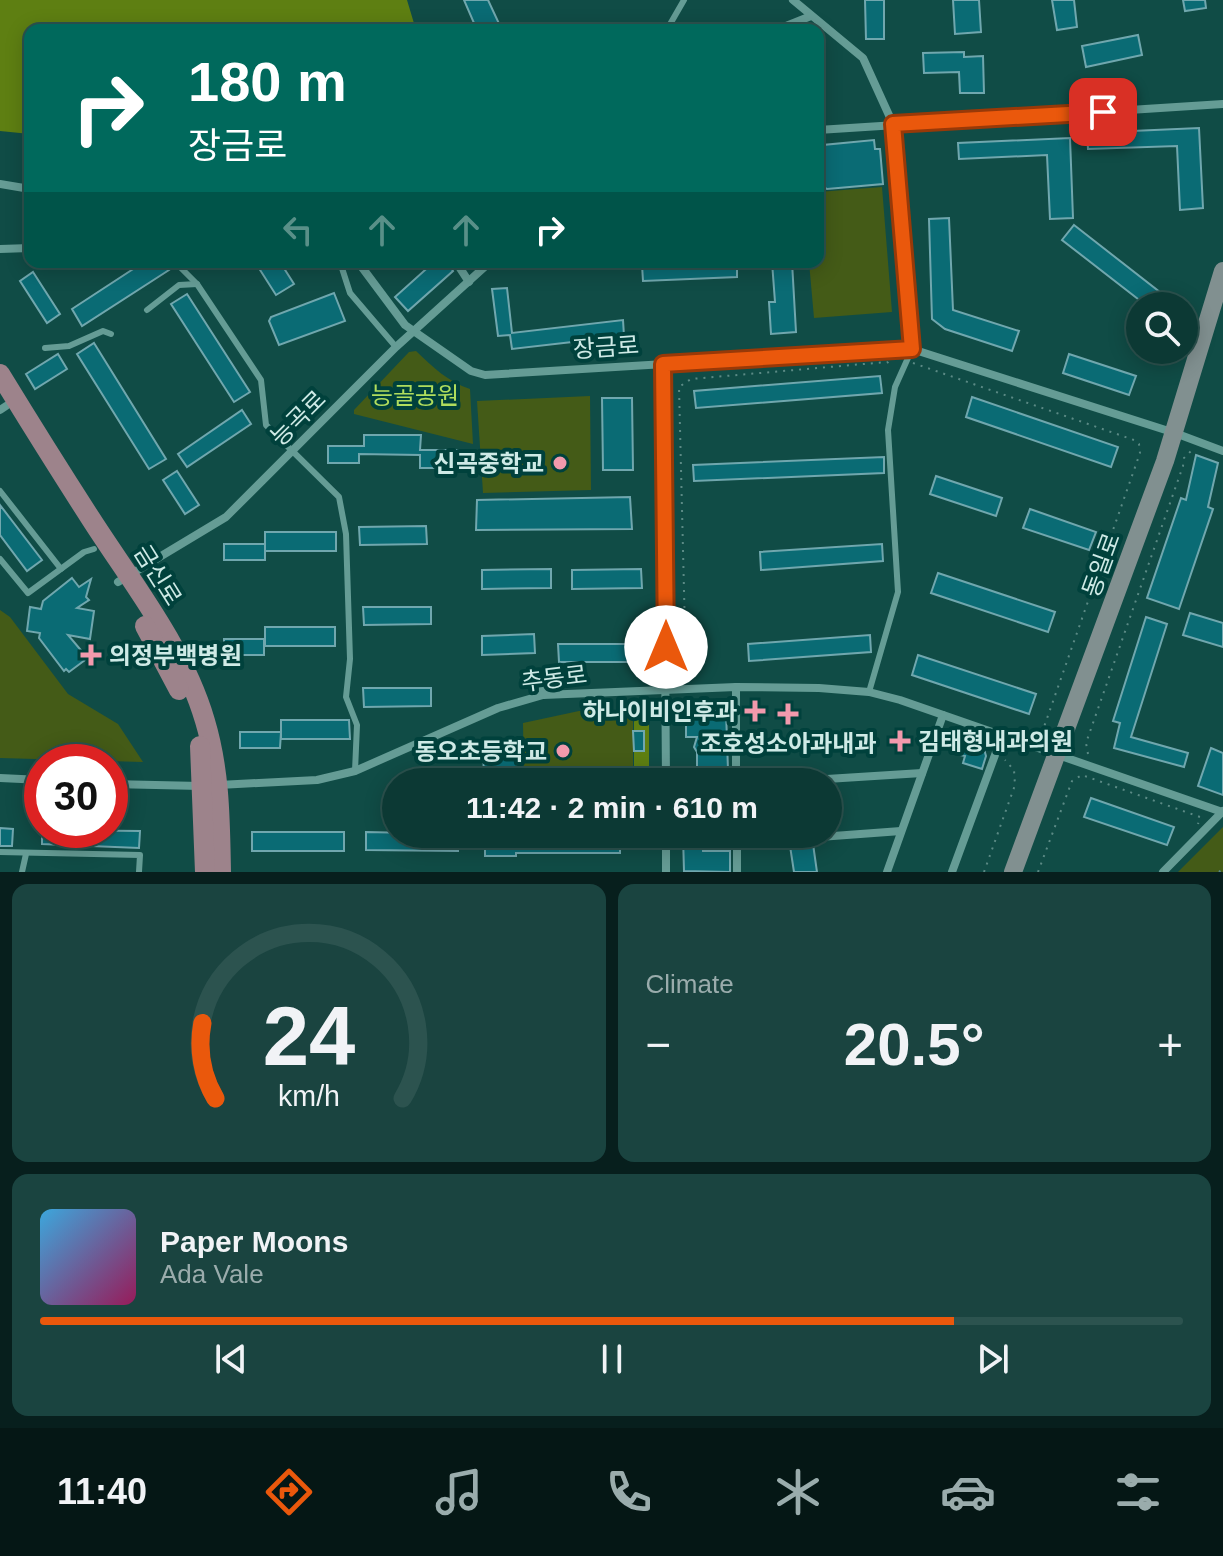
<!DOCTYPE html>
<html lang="en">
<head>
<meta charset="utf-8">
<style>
  :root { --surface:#0c3934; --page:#1a4440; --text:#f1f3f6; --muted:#9aacac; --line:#2c534f; --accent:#ea580c }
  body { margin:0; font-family:Helvetica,"Noto Sans KR",sans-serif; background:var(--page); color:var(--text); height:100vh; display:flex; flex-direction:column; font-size:30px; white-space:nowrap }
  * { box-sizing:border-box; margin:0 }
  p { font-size:26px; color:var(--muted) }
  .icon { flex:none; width:44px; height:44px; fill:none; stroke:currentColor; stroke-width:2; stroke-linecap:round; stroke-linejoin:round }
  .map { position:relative; height:872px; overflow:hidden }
  .details { display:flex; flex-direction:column; gap:12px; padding:12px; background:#071f1d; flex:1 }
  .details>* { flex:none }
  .hud { position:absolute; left:24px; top:24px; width:800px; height:244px; border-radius:16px; box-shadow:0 4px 20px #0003,0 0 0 2px var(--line); background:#00695c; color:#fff; overflow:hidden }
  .controls { position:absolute; left:1126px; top:292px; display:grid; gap:16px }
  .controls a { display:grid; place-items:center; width:72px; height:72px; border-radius:50%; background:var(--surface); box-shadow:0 4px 20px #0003,0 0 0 2px var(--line); font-size:40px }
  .speed { position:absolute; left:24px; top:744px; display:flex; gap:16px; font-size:40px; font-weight:700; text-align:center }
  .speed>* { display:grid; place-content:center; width:104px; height:104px; border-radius:50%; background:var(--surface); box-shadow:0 4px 20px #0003,0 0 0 2px var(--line); line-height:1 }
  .speed .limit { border:12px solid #d22; background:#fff; color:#111 }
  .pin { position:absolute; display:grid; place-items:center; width:68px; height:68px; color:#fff; margin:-34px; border-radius:16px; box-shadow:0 4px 12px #0006 }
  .me { position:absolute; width:88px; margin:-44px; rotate:0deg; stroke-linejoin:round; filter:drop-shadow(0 0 6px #0008) }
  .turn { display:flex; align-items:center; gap:28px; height:168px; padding:0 32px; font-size:36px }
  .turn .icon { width:104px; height:104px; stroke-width:2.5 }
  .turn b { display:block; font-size:56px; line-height:68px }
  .lanes { display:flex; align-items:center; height:76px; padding:0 32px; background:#0003; justify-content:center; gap:40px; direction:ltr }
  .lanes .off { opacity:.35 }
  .big { font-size:60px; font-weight:700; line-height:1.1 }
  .details .card { flex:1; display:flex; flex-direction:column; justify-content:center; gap:12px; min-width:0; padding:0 28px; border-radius:16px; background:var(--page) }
  .details .dial { align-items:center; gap:0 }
  .dial svg { height:208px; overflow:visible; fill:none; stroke:var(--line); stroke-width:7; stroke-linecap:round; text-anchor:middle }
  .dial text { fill:var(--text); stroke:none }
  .song { display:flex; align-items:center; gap:24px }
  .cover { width:96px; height:96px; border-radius:12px; background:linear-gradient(135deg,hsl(200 70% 55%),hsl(330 70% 35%)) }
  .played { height:8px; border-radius:4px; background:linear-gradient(90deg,var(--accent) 80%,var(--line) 80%) }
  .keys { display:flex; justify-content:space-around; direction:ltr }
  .heat { display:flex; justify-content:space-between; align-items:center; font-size:44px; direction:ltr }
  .details .tiles { flex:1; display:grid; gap:12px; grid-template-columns:1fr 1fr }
  .card:last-child { grid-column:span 2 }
  .trip { position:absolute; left:382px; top:768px; width:460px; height:80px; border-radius:40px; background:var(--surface); box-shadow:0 4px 20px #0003,0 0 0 2px var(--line); font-weight:700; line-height:80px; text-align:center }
  .tabs { display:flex; height:128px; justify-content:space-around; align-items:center; background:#051715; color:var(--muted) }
  .tabs .icon { width:56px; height:56px }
  .tabs .active { color:var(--accent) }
  .tabs b { font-size:36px; color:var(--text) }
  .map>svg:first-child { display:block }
</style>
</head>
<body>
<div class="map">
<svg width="1223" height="872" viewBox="0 0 1223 872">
  <rect width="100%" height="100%" fill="#104c46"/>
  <!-- green -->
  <g fill="#445b17">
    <polygon points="882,187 892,312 814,318 809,262 818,262 818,192"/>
    <path d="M416,351C433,367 448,382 470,389L473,444L354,414V410L409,352Z"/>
    <polygon points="590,396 591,490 483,493 477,401"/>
    <polygon points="0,610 10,617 68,694 118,724 143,762 0,758"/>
    <polygon points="579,711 633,711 633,782 524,782 523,723"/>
    <polygon points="1223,827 1223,872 1178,872"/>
  </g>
  <!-- forest -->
  <g fill="#5e7f12">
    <polygon points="0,0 407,0 416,30 30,30 30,134 0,131"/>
    <polygon points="634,707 649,717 649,768 634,768 634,752 645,751 645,731 634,730"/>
  </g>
  <!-- building -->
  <g fill="#0a6b74" stroke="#70a7ae" stroke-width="2">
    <polygon points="464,0 488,0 502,30 477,30"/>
    <polygon points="865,0 884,0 884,39 866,39"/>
    <polygon points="953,0 979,0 981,32 955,34"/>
    <polygon points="1052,0 1074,0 1077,27 1057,30"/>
    <polygon points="1183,0 1205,0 1206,8 1185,11"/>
    <polygon points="1138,35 1142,55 1086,67 1082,46"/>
    <polygon points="964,52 964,57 983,56 984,93 960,93 959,72 924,73 923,53"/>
    <polygon points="1199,128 1203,208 1180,210 1177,146 1088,149 1087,133"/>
    <polygon points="1070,138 1073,218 1050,219 1047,155 959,159 958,143"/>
    <polygon points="874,140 875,149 880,149 883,184 827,189 824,187 820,170 825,169 823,145"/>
    <polygon points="949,218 953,310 1019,331 1012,351 945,329 932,319 929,219"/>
    <polygon points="1074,225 1170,300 1165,306 1147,306 1062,240"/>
    <polygon points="144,262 164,262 169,270 82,326 72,309"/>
    <polygon points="255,262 280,262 294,284 276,295"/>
    <polygon points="434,262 447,262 453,271 408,311 395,297"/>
    <polygon points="727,262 737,262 737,277 643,281 642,265"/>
    <polygon points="772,262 792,262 796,332 771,334 769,302 775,302"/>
    <polygon points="33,272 60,314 47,323 20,281"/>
    <polygon points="507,288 512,333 623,320 624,336 512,349 510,335 498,336 492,289"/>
    <polygon points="334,293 345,321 279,345 269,321 271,317"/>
    <polygon points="187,294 250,392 234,402 171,304"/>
    <polygon points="94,343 166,459 149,469 77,354"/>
    <polygon points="58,354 67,369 35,389 26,374"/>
    <polygon points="1069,354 1136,376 1129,395 1063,373"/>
    <polygon points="880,376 882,393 696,408 694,391"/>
    <polygon points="972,397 1118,447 1111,467 966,417"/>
    <polygon points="602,398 632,398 633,470 603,470"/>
    <polygon points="242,410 251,424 187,467 178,454"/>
    <polygon points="364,435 421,435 420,450 458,450 458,468 420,468 420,455 359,454 359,463 328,463 328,446 364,446"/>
    <polygon points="1196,455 1218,463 1208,507 1213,509 1179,609 1147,598 1181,498 1186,500"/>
    <polygon points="884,457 884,473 694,481 693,465"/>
    <polygon points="177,471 199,505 185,514 163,480"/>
    <polygon points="936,476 1002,498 996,516 930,494"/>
    <polygon points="630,497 632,529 476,530 477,500"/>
    <polygon points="0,505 42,560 27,571 0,535"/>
    <polygon points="1030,509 1096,532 1089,550 1023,528"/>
    <polygon points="426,526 427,544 360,545 359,527"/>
    <rect x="265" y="532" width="71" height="19"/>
    <rect x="224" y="544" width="41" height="16"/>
    <polygon points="882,544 883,561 761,570 760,552"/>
    <polygon points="551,569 551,588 482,589 482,570"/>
    <polygon points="641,569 642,588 572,589 572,570"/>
    <polygon points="938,573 1055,612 1048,632 931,593"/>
    <polygon points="72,578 79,587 91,579 86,597 89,600 77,608 94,611 90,639 68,635 85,655 83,657 85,660 69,672 66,669 64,671 39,638 40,633 27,631 30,607 41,609 43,601"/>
    <polygon points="363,607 431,607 431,624 364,625"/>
    <polygon points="1190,613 1223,623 1223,647 1183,635"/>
    <polygon points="1146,617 1167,624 1131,737 1188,753 1184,767 1114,748 1120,723 1113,721"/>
    <rect x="265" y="627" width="70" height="19"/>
    <polygon points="534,634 535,653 482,655 482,636"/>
    <polygon points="870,635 871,652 749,661 748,644"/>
    <rect x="224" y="639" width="40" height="16"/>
    <polygon points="558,644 637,644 637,662 559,662"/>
    <polygon points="918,655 1036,694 1029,714 912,675"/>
    <polygon points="363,688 431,688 431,706 364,707"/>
    <polygon points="689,711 726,711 728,770 697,772 697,752 694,747 697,737 686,737 686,719 689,719"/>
    <polygon points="281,720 349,720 350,739 281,739"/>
    <polygon points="633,731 644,731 644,751 634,751"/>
    <polygon points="240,732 281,732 280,748 240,748"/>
    <polygon points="965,741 984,749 986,756 982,769 963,763 965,756 960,755"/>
    <polygon points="517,742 518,782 484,782 483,743"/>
    <polygon points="1211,748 1223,753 1223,795 1198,786"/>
    <polygon points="1091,798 1174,827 1167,845 1084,817"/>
    <polygon points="0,828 13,829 12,846 0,846"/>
    <polygon points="42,830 140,831 139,848 42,844"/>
    <rect x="252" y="832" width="92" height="19"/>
    <polygon points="366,832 458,834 458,851 366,850"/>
    <polygon points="485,834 639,834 640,847 620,848 620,853 516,853 516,856 485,856"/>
    <polygon points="683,836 702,836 703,851 730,851 730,872 684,871"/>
    <polygon points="813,844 817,872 794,872 790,846"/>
  </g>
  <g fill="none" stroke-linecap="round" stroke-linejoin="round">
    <!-- path -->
    <g stroke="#5b8a85" stroke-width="2" stroke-dasharray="2 6" stroke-linecap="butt">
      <polyline points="913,363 1134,440 1139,444 1140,453 1044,727 1035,735 1020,730"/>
      <polyline points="686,672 679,387 691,379 887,362 890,364"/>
      <polyline points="704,701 705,717"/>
      <polyline points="519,736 520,782"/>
      <polyline points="1088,754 1086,743 1183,466 1184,458 1192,450"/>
      <polyline points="636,782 636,772 653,772"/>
      <polyline points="623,834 623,835"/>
      <polyline points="984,872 1015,785 1014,770 1005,760"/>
      <polyline points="1038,872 1072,781 1082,775 1200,817 1198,824"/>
      <polyline points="1219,872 1223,868"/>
    </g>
    <!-- lane -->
    <g stroke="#659c95" stroke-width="6">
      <polyline points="671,30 669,26 684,0"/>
      <polyline points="175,262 197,284 261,380 266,425 339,497 346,534 350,659 346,697 357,725 355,771"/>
      <polyline points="340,262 350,293 396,347"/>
      <polyline points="147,310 179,285 197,284"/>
      <polyline points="45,348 69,346 103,331 111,334"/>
      <polyline points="0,491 61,569"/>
      <polyline points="0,559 28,593 84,552 94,549"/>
      <polyline points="869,692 898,592 888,430 895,387 912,349"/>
      <polyline points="0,852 140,855 139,872"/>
      <polyline points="22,872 26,854"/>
    </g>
    <!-- street -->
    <g stroke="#659c95" stroke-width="8">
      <polyline points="793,0 863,58 893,124 912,349"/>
      <polyline points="776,30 811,16"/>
      <polyline points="818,130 1223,104"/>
      <polyline points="0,184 30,189"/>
      <polyline points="0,249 30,248"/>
      <polyline points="358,262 405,325 471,371 485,375 912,349 1175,433 1223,451"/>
      <polyline points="456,262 469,282"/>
      <polyline points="663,364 666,782"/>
      <polyline points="0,410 6,406"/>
      <polyline points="118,582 226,517 396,347 490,262"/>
      <polyline points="645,625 665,625"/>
      <polyline points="736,687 736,782"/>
      <polyline points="543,695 543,678"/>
      <polyline points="0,778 42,780"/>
      <polyline points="779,782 922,773"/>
      <polyline points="110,784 201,786"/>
      <polyline points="219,785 317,780 355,771 498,708 543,695 736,687 819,688 869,692 900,700 1222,812"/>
      <polyline points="737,834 737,872"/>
      <polyline points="737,843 901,831"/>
      <polyline points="666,872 666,834"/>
      <polyline points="887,872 943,715"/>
      <polyline points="952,872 1002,736"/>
      <polyline points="1163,872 1223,811"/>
    </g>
    <!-- secondary -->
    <polyline stroke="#819090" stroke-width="18" points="1013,872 1165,461 1223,271"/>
    <!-- primary -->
    <g stroke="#9d838b" stroke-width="20">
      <path d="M0,374C30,423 60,471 91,519C132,583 183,646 205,721C220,771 220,820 221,872"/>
      <polyline points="145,626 179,690"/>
      <polyline points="200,746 205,872"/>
    </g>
  </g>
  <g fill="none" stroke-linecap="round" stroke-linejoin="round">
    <!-- route casing -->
    <g stroke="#983908" stroke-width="20">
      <polyline id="route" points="666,647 663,364 912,349 893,124 1103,112"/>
    </g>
    <!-- route -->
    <use href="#route" stroke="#ea580c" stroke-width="14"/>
  </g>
  <!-- markers -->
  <g fill="#f29aad" stroke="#00413c" stroke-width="3">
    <circle cx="560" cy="463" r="8"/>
    <path d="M87 643h8v8h8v8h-8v8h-8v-8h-8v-8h8z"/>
    <path d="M751 699h8v8h8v8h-8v8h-8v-8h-8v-8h8z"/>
    <path d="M784 702h8v8h8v8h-8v8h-8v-8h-8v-8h8z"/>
    <path d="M896 729h8v8h8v8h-8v8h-8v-8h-8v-8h8z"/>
    <circle cx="563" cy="751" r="8"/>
  </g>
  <g text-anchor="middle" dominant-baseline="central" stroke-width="8" stroke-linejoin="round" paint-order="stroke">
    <!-- street labels -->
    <g font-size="24" fill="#ceeae6" stroke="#00413c">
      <text transform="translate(606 347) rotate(-4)">장금로</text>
      <text transform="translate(298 418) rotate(-45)">능곡로</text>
      <text transform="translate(1101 565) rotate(-70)">동일로</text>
      <text transform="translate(158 575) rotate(58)">금신로</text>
      <text transform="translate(554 678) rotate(-7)">추동로</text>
    </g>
    <!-- park labels -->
    <g font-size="24" fill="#b0dd5d" stroke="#00413c">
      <text x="415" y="395">능골공원</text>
    </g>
    <!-- poi labels -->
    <g font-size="24" font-weight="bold" fill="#ceeae6" stroke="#00413c" text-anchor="end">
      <text x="544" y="463">신곡중학교</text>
      <text x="109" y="655" text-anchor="start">의정부백병원</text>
      <text x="737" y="711">하나이비인후과</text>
      <text x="918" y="741" text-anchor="start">김태형내과의원</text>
      <text x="788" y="743" text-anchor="middle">조호성소아과내과</text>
      <text x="547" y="751">동오초등학교</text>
    </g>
  </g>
</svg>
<div class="controls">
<a><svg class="icon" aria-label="search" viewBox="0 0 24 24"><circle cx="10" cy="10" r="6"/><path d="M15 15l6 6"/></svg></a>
</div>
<div class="speed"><div class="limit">30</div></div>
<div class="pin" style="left:1103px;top:112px;background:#d93025"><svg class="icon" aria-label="arrive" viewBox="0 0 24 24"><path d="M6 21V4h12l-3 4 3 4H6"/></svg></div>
<svg class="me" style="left:666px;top:647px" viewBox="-20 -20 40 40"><circle r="19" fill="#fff"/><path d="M0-13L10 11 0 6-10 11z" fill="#ea580c"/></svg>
<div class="trip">11:42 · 2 min · 610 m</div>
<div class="hud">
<div class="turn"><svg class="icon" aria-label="right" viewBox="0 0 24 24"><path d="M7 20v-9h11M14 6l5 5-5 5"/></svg><div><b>180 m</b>장금로</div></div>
<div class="lanes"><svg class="icon off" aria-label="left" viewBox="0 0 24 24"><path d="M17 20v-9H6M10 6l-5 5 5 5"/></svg><svg class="icon off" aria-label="ahead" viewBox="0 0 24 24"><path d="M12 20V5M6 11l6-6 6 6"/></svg><svg class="icon off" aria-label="ahead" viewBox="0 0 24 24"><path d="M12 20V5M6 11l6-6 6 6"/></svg><svg class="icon" aria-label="right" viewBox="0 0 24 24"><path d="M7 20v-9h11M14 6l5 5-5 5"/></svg></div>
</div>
</div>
<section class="details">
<div class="tiles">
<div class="card dial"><svg viewBox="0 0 100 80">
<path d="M14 69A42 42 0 1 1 86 69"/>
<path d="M14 69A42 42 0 0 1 9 40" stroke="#ea580c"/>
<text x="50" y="56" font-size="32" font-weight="700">24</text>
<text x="50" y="72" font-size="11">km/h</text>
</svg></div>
<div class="card"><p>Climate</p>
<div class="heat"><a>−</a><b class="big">20.5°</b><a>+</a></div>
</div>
<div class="card">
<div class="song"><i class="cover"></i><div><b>Paper Moons</b><p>Ada Vale</p></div></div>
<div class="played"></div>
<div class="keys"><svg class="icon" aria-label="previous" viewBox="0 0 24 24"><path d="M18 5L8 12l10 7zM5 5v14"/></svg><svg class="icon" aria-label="pause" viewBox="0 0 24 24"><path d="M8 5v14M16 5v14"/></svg><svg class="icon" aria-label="next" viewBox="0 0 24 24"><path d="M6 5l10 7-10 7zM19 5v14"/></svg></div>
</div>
</div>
</section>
<nav class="tabs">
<b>11:40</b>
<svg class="icon active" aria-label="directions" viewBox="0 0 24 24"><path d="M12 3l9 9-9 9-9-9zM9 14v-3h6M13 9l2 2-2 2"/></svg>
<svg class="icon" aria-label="music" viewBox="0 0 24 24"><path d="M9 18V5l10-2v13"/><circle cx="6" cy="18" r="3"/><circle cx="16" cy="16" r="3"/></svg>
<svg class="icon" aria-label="phone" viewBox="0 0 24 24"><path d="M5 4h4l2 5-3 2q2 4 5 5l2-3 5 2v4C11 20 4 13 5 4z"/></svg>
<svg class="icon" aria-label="climate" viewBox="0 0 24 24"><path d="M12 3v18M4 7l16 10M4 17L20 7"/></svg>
<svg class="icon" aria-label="car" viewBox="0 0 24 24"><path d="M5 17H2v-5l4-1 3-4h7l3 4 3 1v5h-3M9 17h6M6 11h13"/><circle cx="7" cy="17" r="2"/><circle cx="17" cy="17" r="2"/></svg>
<svg class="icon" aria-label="filters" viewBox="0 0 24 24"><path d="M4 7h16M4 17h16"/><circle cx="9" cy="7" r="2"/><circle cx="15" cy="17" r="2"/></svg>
</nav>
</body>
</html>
